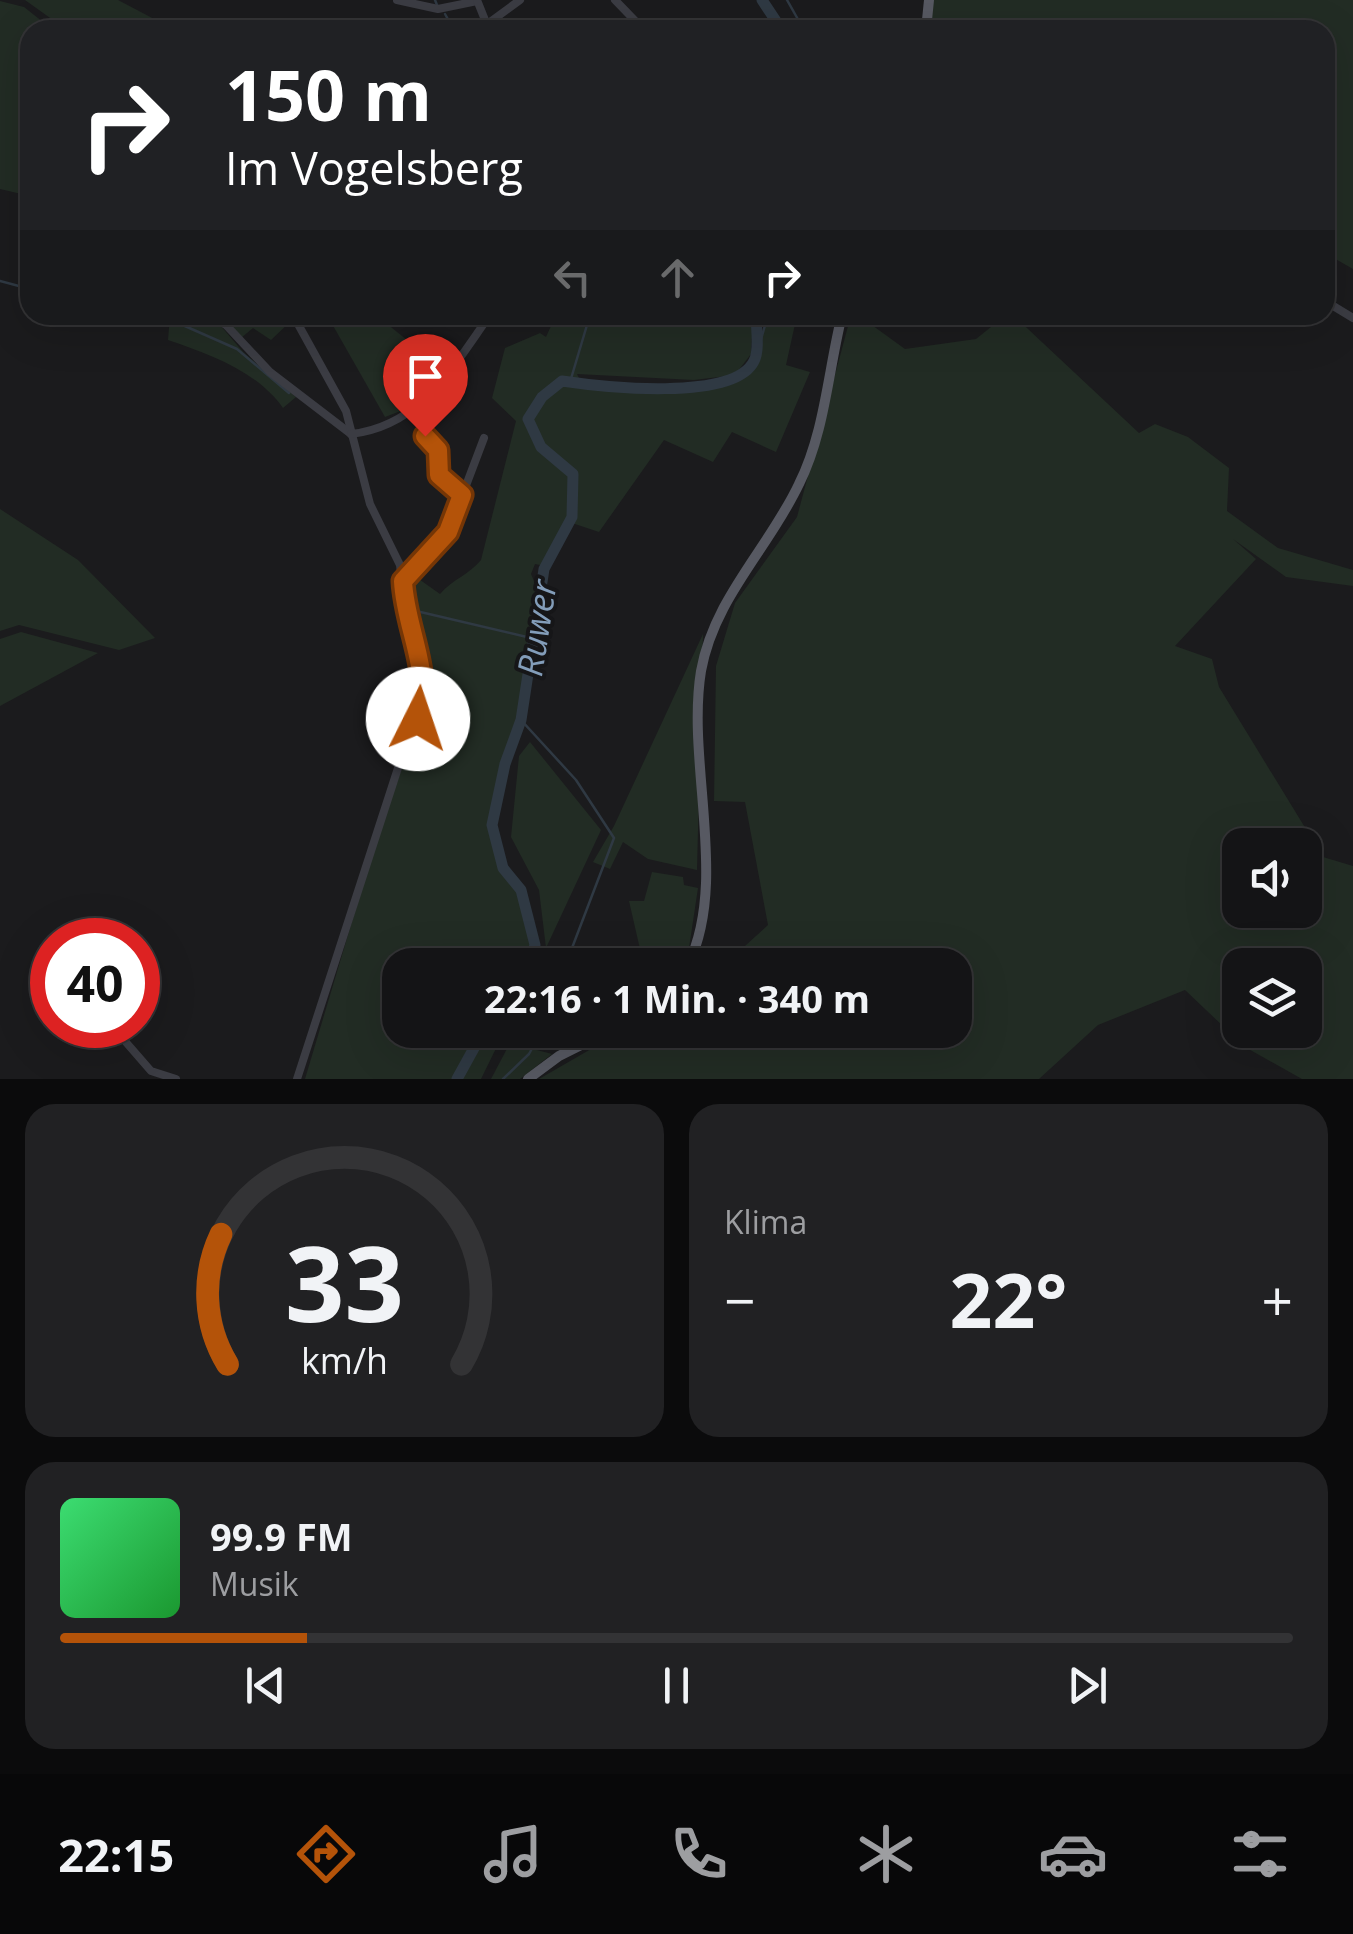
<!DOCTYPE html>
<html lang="de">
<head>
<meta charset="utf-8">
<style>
  :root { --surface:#141416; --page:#212123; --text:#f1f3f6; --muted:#9d9ea1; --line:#333335; --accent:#b45309 }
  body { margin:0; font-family:"Open Sans",sans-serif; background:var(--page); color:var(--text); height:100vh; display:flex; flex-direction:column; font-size:38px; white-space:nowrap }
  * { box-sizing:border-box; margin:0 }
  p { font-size:32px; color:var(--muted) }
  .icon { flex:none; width:55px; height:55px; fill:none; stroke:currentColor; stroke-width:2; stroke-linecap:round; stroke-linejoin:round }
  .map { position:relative; height:1079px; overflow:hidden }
  .panel { display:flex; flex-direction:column; gap:25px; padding:25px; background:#0b0b0c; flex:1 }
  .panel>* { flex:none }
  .top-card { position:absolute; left:20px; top:20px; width:1315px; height:305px; border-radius:30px; box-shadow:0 10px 40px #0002,0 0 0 2px var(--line); background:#202124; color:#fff; overflow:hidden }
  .controls { position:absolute; left:1222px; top:828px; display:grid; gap:20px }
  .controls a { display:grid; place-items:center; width:100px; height:100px; border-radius:20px; background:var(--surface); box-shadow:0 10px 40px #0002,0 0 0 2px var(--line); font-size:50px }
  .speed { position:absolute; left:30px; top:918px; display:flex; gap:20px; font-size:50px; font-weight:700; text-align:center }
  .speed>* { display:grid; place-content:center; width:130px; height:130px; border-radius:50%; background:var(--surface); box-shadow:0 10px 40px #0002,0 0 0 2px var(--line); line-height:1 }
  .speed .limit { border:15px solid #d22; background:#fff; color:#111 }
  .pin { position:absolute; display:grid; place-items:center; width:85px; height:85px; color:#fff; margin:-102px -42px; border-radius:50% 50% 50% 0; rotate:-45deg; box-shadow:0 0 10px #0007 }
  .pin .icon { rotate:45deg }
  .me { position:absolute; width:110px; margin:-55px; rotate:4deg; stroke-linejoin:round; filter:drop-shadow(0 0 8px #0008) }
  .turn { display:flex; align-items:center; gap:35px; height:210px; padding:0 40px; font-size:45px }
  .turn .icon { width:130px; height:130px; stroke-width:2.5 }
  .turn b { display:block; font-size:70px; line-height:85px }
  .lanes { display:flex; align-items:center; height:95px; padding:0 40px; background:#0003; justify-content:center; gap:50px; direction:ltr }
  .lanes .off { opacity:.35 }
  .big { font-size:75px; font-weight:700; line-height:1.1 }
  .panel .widget { flex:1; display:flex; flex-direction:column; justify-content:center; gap:15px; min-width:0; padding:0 35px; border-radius:30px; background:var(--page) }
  .panel .dial { align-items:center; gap:0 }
  .dial svg { height:260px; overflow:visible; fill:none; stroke:var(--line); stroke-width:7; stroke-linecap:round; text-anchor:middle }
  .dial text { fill:var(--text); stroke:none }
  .song { display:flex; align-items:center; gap:30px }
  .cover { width:120px; height:120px; border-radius:15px; background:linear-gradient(135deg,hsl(140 70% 55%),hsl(130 70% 35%)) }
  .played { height:10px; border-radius:5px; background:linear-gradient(90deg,var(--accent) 20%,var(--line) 20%) }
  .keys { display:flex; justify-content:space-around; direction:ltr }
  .heat { display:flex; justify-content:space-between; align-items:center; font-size:55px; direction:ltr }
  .panel .tiles { flex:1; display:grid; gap:25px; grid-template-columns:1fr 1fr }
  .widget:last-child { grid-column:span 2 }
  .trip { position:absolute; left:382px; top:948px; width:590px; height:100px; border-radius:30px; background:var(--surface); box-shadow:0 10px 40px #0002,0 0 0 2px var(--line); font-weight:700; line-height:100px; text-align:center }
  .tab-bar { display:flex; height:160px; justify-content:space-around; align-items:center; background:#080809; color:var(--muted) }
  .tab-bar .icon { width:70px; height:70px }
  .tab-bar .on { color:var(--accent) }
  .tab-bar b { font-size:45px; color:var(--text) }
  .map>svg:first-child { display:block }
</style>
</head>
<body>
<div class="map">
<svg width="1353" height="1079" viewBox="0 0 1353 1079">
  <rect width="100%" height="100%" fill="#1b1b1d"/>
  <!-- green -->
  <g fill="#222c24" fill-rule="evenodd">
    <polygon points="25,0 118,0 175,30 67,30"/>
    <polygon points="933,0 1353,0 1353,269 1325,253 1325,30 930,30"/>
    <polygon points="0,1 24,7 53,30 30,30 30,196 0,189"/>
    <path d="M170,315H203L220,325L244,353L296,397L283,408C257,371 209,354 168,340Z"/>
    <polygon points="217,315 288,315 291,321 271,340 253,328 241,338"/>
    <polygon points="327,315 376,315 444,370 411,407 385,417"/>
    <path d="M556,315H753L751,354L735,375L694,380L577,374L582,384C614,389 713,395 739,379C759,366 762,335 768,315H797L786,365L810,372L776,452L732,432L713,462L664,440L599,532L569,522L545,566L535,564L531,574L534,581H542C533,626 531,673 522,718C514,753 487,792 493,829C500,879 546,910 528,965H400V1030H505L481,1079H305L377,838L428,696L407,594L416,577L440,594C453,579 470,574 481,560L516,421L492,398L505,348L540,333L546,337Z"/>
    <path d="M851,315H858L905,349L976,339L1006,315H1013L1139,433L1155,424L1188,437L1229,468L1227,511L1278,548L1353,570V586L1286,577L1233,539L1256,559L1175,646L1212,659L1219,687L1323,857L1353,866V1079H1302L1245,1047L1185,990L1098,1025L1039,1079H539L624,1030H955V965H688L696,945L735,955L768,925L745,802L714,801L716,666L735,603L797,517ZM1240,845H1305V910H1240ZM1240,965H1305V1030H1240Z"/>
    <polygon points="0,509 78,560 155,638 119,650 19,625 0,631"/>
    <polygon points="21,632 98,653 0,706 0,639"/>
    <polygon points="703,634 697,870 648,859 623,842 610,869 593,862 614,826"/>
    <polygon points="530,742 601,830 546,948 539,890 511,837 519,756"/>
    <polygon points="652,872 683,877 684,885 698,888 689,948 680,965 636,965 640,949 629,901 644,901"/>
    <polygon points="510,1043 552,1054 520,1079 491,1079"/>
  </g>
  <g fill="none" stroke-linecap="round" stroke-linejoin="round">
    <!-- stream -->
    <g stroke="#2f3943" stroke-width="2.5">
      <polyline points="435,0 437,5"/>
      <polyline points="787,0 804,30"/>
      <polyline points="445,14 454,30"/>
      <polyline points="0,281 30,289"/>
      <polyline points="154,315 157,316"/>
      <polyline points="178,323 237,349 289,393"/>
      <polyline points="755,360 768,315"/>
      <polyline points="570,382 590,315"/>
      <polyline points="412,610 531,638"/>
      <polyline points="521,720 576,780 614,838 572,948 573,965"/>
      <polyline points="503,1079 529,1054 542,1030"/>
    </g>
    <!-- river -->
    <g stroke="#2f3943" stroke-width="11">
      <polyline points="762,0 782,30"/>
      <path d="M528,965L535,945L521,890L503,868L492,825L505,764L521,720L544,569L572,517L573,474L541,447L528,419L542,397L562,381C602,387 734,402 754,361C760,350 756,328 756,315"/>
      <polyline points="457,1079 484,1030"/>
    </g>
    <!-- minor -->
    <g stroke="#3b3c43" stroke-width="8">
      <polyline points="397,0 438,9 477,1"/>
      <polyline points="477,0 489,30"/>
      <polyline points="615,0 644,30"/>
      <polyline points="486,25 520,0"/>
      <polyline points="1325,301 1353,318"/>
      <polyline points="210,315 226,325 270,372 351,434"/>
      <polyline points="293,315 346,411 370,504 400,565 406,617 424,688 297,1079"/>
      <polyline points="411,413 437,450 439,475 462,495"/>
      <path d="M351,434C421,426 452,368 490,315"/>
      <polyline points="403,581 448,533 484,438"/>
      <polyline points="111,1025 151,1071 176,1079"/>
    </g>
    <!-- major -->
    <g stroke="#575962" stroke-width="10">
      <polyline points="926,30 929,0"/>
      <path d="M688,965C729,881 686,763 701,671C714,598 769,548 799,484C825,432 828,371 842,315"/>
      <polyline points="528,1079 559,1056 611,1030"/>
    </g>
  </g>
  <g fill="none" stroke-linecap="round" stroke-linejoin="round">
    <!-- route casing -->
    <g stroke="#753606" stroke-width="25">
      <path id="route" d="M418,719C433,673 405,628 403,581L448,532L462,495L439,475L438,450L425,436"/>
    </g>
    <!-- route -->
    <use href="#route" stroke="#b45309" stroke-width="18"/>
  </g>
  <g text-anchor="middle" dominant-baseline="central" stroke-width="8" stroke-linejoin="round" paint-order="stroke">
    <!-- water labels -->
    <g font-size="35" font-style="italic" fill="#839db9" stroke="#161618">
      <text transform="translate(536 628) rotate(-81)">Ruwer</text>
    </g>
  </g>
</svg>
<div class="controls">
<a><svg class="icon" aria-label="sound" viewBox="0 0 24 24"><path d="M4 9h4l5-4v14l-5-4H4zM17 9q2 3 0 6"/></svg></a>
<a><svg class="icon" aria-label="layers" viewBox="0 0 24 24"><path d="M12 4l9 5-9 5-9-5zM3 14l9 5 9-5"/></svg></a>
</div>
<div class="speed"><div class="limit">40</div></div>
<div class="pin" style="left:425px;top:436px;background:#d93025"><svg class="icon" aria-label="arrive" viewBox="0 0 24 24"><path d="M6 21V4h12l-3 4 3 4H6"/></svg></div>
<svg class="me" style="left:418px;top:719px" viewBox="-20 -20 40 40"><circle r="19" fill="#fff"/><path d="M0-13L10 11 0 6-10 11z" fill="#b45309"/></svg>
<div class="trip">22:16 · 1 Min. · 340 m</div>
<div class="top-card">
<div class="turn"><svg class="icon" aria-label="right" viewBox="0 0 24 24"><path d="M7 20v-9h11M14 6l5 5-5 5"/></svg><div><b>150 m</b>Im Vogelsberg</div></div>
<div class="lanes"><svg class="icon off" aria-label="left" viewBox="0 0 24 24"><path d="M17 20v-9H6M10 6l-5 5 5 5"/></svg><svg class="icon off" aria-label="ahead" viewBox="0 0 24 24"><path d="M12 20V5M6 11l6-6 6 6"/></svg><svg class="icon" aria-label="right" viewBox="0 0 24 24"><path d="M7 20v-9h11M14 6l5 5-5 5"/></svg></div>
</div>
</div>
<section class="panel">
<div class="tiles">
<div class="widget dial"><svg viewBox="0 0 100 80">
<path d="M14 69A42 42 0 1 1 86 69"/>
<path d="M14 69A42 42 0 0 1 12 29" stroke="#b45309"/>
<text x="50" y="56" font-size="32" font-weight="700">33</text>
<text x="50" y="72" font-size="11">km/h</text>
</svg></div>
<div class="widget"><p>Klima</p>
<div class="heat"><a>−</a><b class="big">22°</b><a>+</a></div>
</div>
<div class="widget">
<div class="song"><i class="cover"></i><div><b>99.9 FM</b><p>Musik</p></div></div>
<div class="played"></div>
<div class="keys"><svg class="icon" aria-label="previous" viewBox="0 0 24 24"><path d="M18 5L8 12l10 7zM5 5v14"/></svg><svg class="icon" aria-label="pause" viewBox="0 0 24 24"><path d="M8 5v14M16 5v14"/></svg><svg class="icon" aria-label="next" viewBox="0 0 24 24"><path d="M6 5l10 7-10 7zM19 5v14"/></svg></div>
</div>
</div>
</section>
<nav class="tab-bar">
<b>22:15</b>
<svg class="icon on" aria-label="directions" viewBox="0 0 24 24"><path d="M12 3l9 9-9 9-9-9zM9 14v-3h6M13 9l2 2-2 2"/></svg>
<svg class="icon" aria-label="music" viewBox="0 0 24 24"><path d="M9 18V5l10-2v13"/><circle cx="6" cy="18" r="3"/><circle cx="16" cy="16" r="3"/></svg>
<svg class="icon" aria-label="phone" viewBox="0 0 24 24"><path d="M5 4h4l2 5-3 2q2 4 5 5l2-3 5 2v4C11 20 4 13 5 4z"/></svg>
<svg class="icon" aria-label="climate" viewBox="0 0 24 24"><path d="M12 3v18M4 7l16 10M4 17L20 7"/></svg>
<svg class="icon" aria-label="car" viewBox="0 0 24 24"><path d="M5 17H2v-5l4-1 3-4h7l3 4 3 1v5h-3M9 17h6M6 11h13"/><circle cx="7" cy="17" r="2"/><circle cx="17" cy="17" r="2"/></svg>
<svg class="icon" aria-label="filters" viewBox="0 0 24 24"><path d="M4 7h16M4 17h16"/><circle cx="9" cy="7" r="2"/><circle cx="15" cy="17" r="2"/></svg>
</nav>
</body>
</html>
